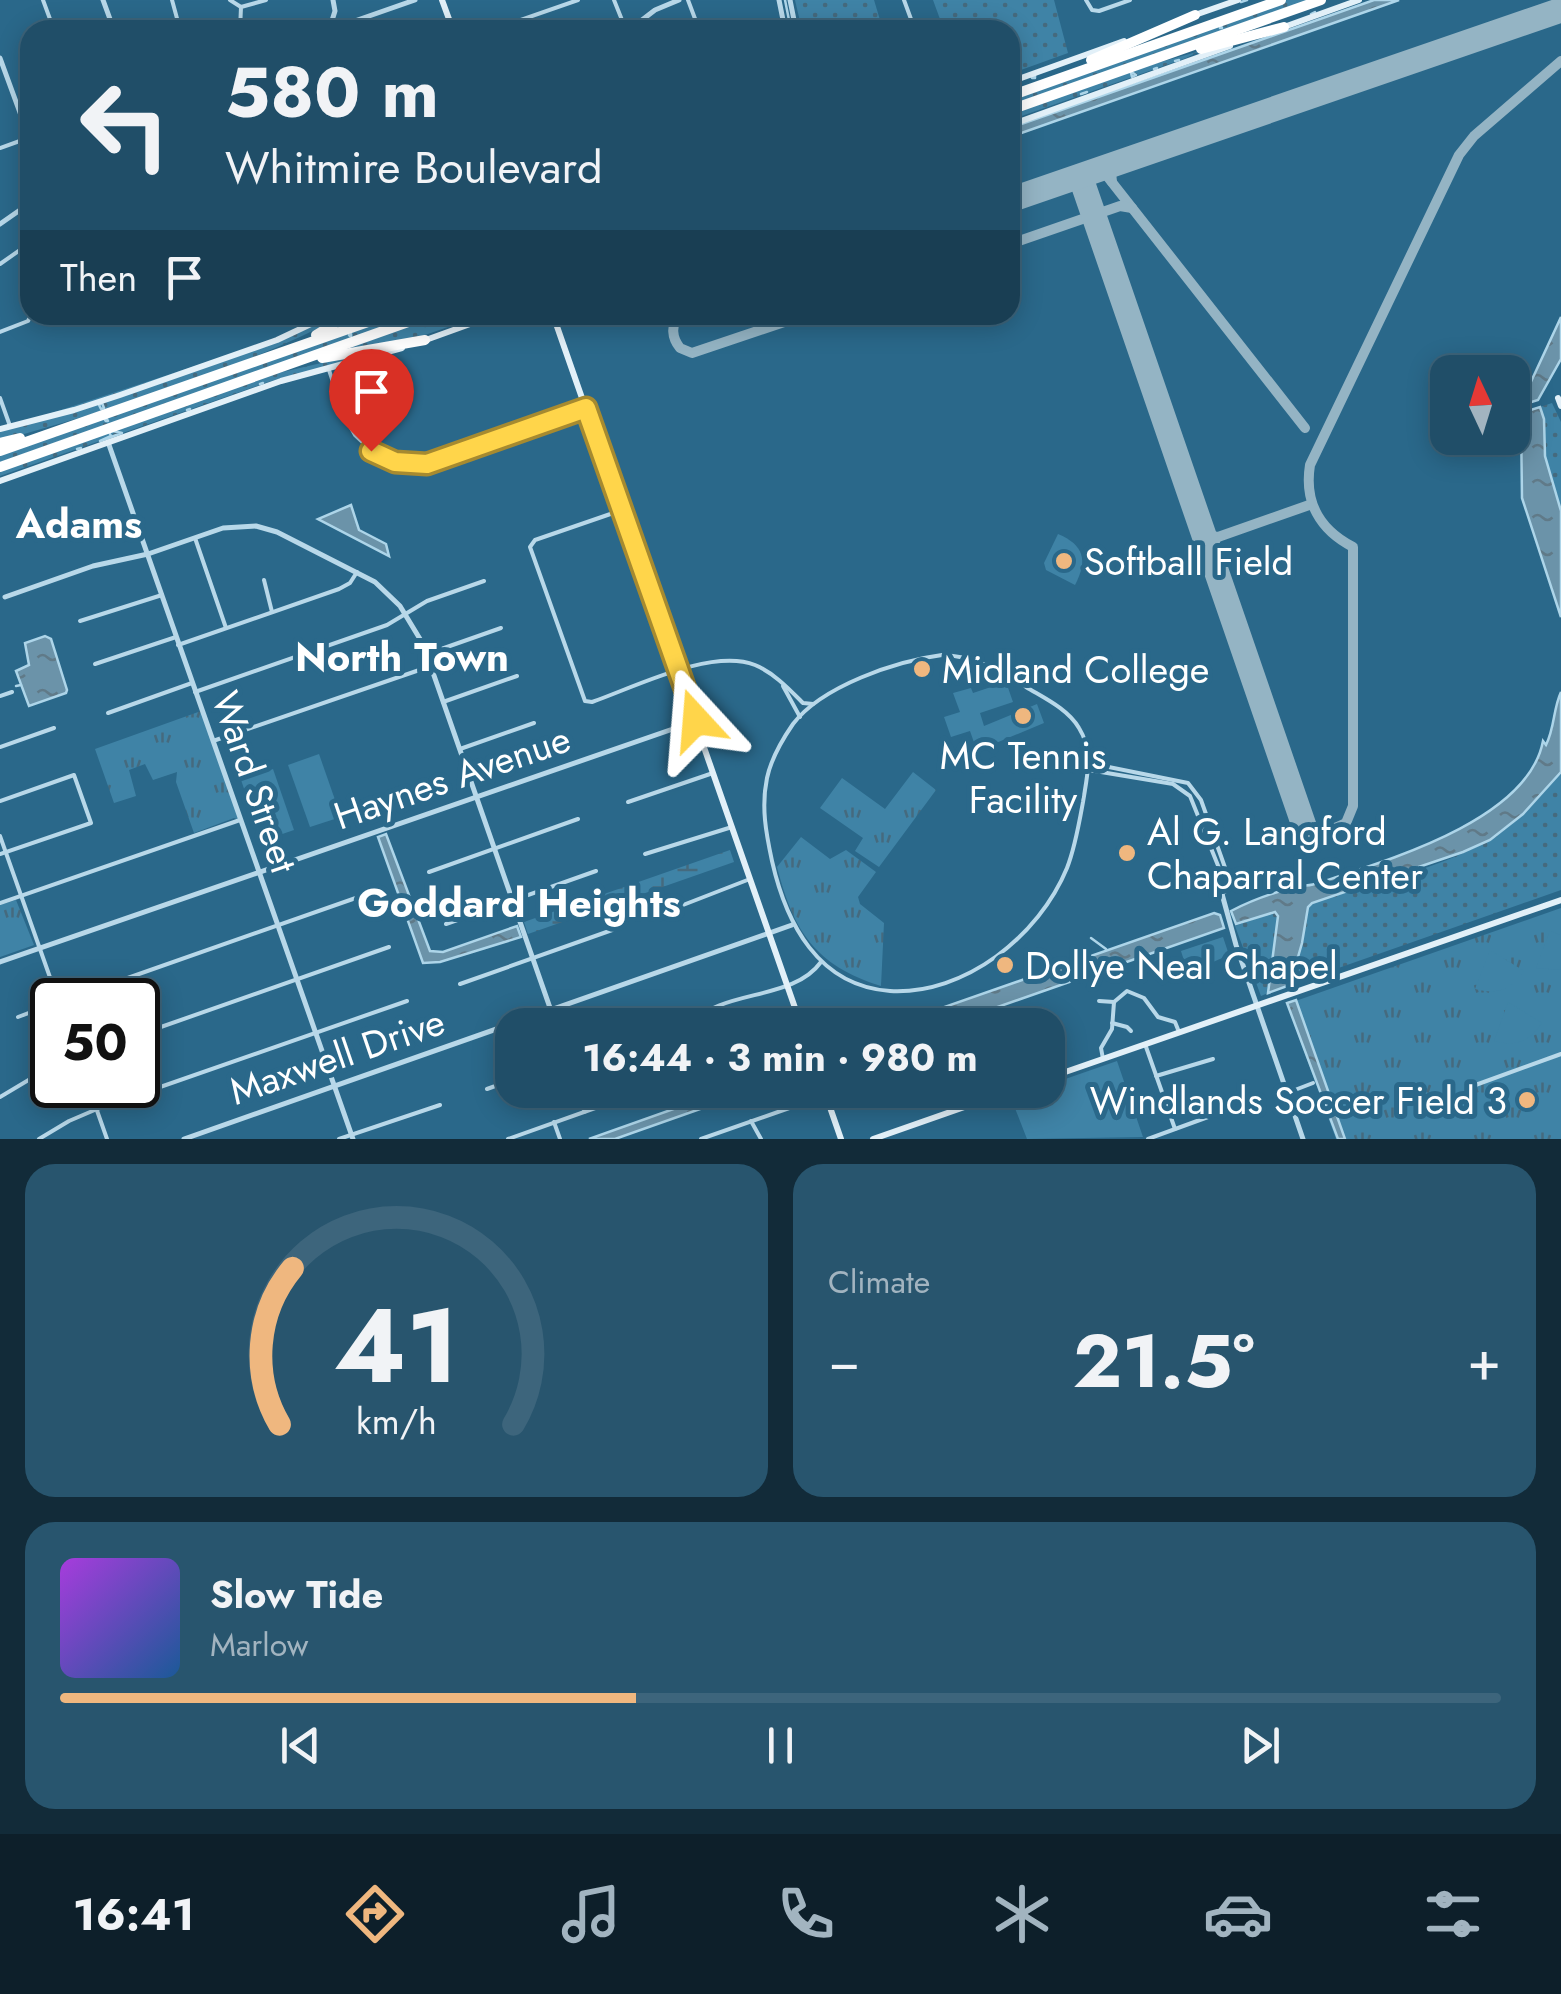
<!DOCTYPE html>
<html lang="en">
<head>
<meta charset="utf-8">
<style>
  :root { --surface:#204e68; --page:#28556e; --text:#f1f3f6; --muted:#a2b4c0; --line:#3d657c; --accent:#efb77f }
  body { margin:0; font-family:Jost,sans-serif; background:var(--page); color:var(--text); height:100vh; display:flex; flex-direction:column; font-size:38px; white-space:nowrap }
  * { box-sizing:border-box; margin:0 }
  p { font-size:32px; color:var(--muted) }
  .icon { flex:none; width:55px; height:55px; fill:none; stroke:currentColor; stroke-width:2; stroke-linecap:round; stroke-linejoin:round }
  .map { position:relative; height:1139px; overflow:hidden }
  .sheet { display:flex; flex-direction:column; gap:25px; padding:25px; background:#122b39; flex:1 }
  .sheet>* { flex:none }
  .hud { position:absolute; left:20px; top:20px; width:1000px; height:305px; border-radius:30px; box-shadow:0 5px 25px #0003,0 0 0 2px var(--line); background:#204e68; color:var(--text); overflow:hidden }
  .needle { width:65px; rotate:356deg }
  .tools { position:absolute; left:1430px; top:355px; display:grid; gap:20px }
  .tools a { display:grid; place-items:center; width:100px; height:100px; border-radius:20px; background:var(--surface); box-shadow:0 5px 25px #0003,0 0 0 2px var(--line); font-size:50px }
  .speed { position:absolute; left:30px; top:978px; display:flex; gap:20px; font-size:50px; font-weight:700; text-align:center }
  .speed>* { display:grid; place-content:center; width:130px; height:130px; border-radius:50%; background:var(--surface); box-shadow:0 5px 25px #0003,0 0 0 2px var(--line); line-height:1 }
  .speed .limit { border:5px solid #111; border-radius:15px; background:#fff; color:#111 }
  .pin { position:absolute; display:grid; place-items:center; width:85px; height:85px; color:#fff; margin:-102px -42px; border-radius:50% 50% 50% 0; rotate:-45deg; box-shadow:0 0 10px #0007 }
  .pin .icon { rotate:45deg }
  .me { position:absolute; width:110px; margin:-55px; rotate:341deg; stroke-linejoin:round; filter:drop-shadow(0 0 8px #0008) }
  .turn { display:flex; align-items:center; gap:35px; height:210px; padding:0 40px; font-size:45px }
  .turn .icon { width:130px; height:130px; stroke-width:2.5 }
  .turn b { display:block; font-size:70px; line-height:85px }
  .then { display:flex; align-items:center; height:95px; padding:0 40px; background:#0003; gap:20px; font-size:38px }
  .big { font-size:75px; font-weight:700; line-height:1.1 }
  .sheet .widget { flex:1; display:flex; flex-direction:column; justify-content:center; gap:15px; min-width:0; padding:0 35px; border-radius:30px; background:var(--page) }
  .sheet .dial { align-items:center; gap:0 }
  .dial svg { height:260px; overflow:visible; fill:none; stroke:var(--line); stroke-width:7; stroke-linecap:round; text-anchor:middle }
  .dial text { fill:var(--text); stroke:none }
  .song { display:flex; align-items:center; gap:30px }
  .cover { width:120px; height:120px; border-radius:15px; background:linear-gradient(135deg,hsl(280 70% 55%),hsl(210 70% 35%)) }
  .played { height:10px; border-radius:5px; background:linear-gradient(90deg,var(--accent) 40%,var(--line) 40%) }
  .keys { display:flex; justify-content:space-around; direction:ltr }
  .heat { display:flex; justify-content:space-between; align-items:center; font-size:55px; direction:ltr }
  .sheet .tiles { flex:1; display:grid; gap:25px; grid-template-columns:1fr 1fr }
  .widget:last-child { grid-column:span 2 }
  .trip { position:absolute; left:495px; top:1008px; width:570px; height:100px; border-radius:30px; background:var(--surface); box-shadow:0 5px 25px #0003,0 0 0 2px var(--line); font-weight:700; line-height:100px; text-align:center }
  .tab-bar { display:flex; height:160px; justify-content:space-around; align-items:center; background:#0d1f2a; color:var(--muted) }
  .tab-bar .icon { width:70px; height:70px }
  .tab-bar .current { color:var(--accent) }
  .tab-bar b { font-size:45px; color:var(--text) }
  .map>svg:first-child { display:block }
</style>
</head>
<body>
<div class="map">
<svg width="1561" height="1139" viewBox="0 0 1561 1139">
  <defs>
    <pattern id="grass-dots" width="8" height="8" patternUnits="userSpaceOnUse" patternTransform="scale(2.5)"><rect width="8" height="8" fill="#3f83a6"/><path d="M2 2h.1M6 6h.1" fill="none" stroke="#456a7e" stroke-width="1.8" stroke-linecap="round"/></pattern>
    <pattern id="wetland-marsh" width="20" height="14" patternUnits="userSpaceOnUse" patternTransform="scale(2.5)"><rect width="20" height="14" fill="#3f83a6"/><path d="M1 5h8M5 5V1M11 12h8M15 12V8" fill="none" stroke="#456a7e"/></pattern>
    <pattern id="park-tufts" width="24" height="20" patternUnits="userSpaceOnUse" patternTransform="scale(2.5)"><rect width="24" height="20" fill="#3f83a6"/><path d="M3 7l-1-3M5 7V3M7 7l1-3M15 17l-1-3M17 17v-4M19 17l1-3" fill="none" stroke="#456a7e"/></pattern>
    <pattern id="water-ripples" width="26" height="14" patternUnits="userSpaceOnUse" patternTransform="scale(2.5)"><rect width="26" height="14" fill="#6b93a9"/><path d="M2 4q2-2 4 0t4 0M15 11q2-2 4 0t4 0" fill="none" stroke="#607a88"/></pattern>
  </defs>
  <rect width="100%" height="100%" fill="#2a688a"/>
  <!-- grass -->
  <g fill="url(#grass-dots)">
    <polygon points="795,0 874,0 883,30 802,30"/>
    <polygon points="933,0 1054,0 1068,53 1010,74 1010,30 944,30"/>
    <polygon points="1287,0 1308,0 1010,106 1010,98"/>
    <polygon points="1200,51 1186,58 1010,120 1010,114 1136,69"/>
    <path d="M335,315H345C239,370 115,408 0,441V430L305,330Z"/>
    <polygon points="397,315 419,315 0,462 0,455 28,444"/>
    <polygon points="439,315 483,315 419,337 345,349"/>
    <polygon points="386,348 375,354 271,381 0,476 0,471 274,374"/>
    <polygon points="1552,403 1561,422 1561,511 1545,456 1544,419 1540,407"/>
    <path d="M1561,772V890L1290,985L1302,943L1308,907L1312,903C1370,885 1434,870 1488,841C1516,825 1541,797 1561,772Z"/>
    <polygon points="1276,912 1278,917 1268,993 1261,996 1235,926"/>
  </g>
  <!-- wetland -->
  <polygon fill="url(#wetland-marsh)" points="730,850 734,862 528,934 524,922"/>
  <!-- park -->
  <g fill="url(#park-tufts)">
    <polygon points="201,711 240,820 234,818 194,833 176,782 177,772 153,780 145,764 129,770 136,796 114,803 95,749"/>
    <polygon points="913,772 936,790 879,867 855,851 863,838 820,808 842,778 885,809"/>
    <path d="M801,837L830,859L846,850L876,872L858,897L860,904L884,923L881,986C815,965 794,932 777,867Z"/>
    <polygon points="16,900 34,945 0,957 0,905"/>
    <polygon points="1561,908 1561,1139 1336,1139 1287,1004"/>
    <polygon points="1223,937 1229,955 1188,973 1181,951"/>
  </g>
  <!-- pitch -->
  <g fill="#3f83a6">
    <path d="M1058,534C1084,545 1088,560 1075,585L1046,570L1044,563Z"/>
    <polygon points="1006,682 1013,702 980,713 984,726 1037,704 1044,723 977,751 970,731 951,737 944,717 960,712 953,693 971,688 973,693"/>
    <polygon points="319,754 341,817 310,827 288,765"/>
    <polygon points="273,769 294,830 262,841 241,780"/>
    <polygon points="1550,930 1561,936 1561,970 1536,968"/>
    <path d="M1490,950L1524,971C1511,990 1497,995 1475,989Z"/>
    <path d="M1508,1002L1542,1023C1529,1042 1515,1047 1494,1041Z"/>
    <polygon points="1117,1061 1143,1137 1027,1139 1011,1098 1034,1090 1048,1090 1048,1085"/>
  </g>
  <!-- water -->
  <g fill="url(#water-ripples)" stroke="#add5e9" stroke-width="2.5">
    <polygon points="1374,0 1399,0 1010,137 1010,128"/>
    <polygon points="1561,317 1561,359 1538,400 1525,404 1522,401"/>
    <polygon points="1540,407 1544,419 1545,456 1561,511 1561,617 1522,498 1521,421 1524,412"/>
    <polygon points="351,505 359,530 386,544 389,556 318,519"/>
    <polygon points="45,636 51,639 67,690 66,693 29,706 16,671 29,665 25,643"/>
    <path d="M1561,692V772L1523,814L1490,840L1463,852L1312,903L1308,907L1302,943L1290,985L1268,993L1278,916L1275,912L1236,924L1231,911C1250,901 1275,892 1296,887C1303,885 1311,886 1318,883C1385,861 1528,821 1543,741L1546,745C1555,727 1553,709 1561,692Z"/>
    <polygon points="386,834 430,951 443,952 517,926 521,937 440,962 423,963 378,837"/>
    <polygon points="1214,913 1220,915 1224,928 946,1025 893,1025"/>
    <polygon points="1296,1000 1345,1139 1338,1139 1287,1003"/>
    <polygon points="727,1090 754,1090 615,1139 589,1139"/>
  </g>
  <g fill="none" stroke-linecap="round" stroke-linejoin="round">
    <!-- stream -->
    <g stroke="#add5e9" stroke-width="2.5">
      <polyline points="785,0 791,30"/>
      <polyline points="1241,2 1247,0"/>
      <polyline points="1311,14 1315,12"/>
      <polygon points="1221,26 1222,28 1220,28 1220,27"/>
      <polyline points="1175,61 1179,60"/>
      <polyline points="1154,69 1157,68"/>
      <polygon points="1131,73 1133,73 1136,75 1132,77"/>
      <polygon points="1035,75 1035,78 1032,78 1031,76"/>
      <polyline points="1081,94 1087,92"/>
      <polyline points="1010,120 1014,119"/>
      <polyline points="453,315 456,322"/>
      <polygon points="351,334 351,336 350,336 349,335"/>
      <polyline points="260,384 263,383"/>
      <polygon points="102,403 104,408 101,409 99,405"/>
      <polyline points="187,410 190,409"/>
      <polygon points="107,419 108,421 106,421 105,420"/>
      <polygon points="113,431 122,433 100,441 111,436 109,432"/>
      <polyline points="77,449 81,448"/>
      <polyline points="16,686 21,685"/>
      <polyline points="1091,938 1106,949"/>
    </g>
    <!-- taxiway -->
    <g stroke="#94b4c4" stroke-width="10">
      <polyline points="1092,172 1107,176 1305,428"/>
      <polyline points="1112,182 1111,172 1117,163"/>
      <polyline points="1084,187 1085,179 1092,172"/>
      <polyline points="1010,244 1120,206 1132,208"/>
      <path d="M680,315C670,325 672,338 680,348L692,353L805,315"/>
      <polyline points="1201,528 1208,535 1217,537"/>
      <polyline points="1210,552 1212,543 1218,537 1312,504"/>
      <path d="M1303,821C1315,837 1330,831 1346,823L1353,806V547C1320,530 1304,502 1310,465L1459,155L1474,136L1561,61"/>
    </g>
    <!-- runway -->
    <g stroke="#94b4c4" stroke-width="25">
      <polyline points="1084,187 1310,843"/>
      <polyline points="1010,200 1561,10"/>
    </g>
    <!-- minor -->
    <g stroke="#b8d8e9" stroke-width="4">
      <polyline points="43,0 54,30"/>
      <polyline points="230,0 241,7"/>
      <polyline points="614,0 622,20 631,30"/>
      <polyline points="688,0 697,24"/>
      <polyline points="904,0 915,30"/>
      <polyline points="1086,0 1092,10 1099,11 1130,0"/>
      <polyline points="164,30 178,22 172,0"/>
      <polyline points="240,30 241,7 266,0"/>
      <polyline points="492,30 578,0"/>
      <polyline points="565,30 594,20 597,30"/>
      <polyline points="0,148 28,138"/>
      <polyline points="0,264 30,243"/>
      <polyline points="0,332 28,321 31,315"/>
      <polyline points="329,370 343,413 355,435 373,452 403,464 440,460 586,408"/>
      <polyline points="0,398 10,426"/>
      <path d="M622,510L535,540L530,547L585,701L592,702C635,687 711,648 755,665C774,673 789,689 803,703L813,704"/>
      <polyline points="195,538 226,628"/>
      <polyline points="264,580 272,612"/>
      <polyline points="80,621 162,595"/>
      <polyline points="178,645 339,589 350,583 357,572"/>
      <polyline points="427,654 501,628"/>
      <path d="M942,655C975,656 998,670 1026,687C1044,698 1068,709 1079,728C1094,752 1087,776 1083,802C1079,824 1075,848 1067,868C1039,936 965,995 890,991C818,986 786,923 772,861C766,833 761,807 767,778C771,759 782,740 793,724C822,686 896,661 942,655Z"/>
      <polyline points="95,664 176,637"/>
      <polyline points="783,686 800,717"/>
      <polyline points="195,692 387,625 427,601 484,581"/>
      <polyline points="0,696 12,692"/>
      <polyline points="443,702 517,676"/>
      <polyline points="108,713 192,683"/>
      <polyline points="213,741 431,666"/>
      <polyline points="0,747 54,728"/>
      <polyline points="460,749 534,723"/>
      <polyline points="1089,763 1188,783 1201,800 1228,876 1226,891 1222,894"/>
      <polyline points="1089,770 1173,784 1190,796 1219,868 1221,893"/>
      <polyline points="0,801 74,775 91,823 0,854"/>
      <polyline points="628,802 713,773"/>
      <polyline points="0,836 58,1000"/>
      <polyline points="645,854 732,827"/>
      <polyline points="429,872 578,819"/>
      <polyline points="0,903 240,820"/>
      <polyline points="665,912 750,879"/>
      <polyline points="446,924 596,871"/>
      <polyline points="460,984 615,929"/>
      <polyline points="65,1000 370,893"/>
      <polyline points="1099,1001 1114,1002"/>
      <polyline points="18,1017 52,1004"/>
      <polyline points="1112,1023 1127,1027 1131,1031"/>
      <path d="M690,1025C722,988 792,1002 821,962"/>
      <polyline points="138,1035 389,947"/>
      <polyline points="1145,1044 1175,1129"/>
      <polyline points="1103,1059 1101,1048 1112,1029 1114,1002 1127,991 1144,998 1158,1017 1175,1022 1179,1032"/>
      <polyline points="1156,1076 1213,1059"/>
      <polyline points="88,1085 107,1139"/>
      <polyline points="1470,1087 1561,1054"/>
      <polyline points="487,1089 512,1080"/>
      <polyline points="1287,1093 1313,1083"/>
      <polyline points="0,1097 52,1066"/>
      <polyline points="751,1121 761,1139"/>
      <polyline points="554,1122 560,1139"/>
      <polyline points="39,1139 69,1121 97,1109 407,1001"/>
      <polyline points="339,1139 440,1105"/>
      <polyline points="508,1139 646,1090"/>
      <polyline points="701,1139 795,1106"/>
      <polyline points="1148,1139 1219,1113 1229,1113"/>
    </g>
    <!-- tertiary -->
    <g stroke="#b8d8e9" stroke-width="5">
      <polyline points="103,0 114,30"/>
      <polyline points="779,0 785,30"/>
      <polyline points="790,0 796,30"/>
      <polyline points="329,30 415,0"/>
      <polyline points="329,30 335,11 333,0"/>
      <polyline points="629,30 655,10 679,0"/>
      <polyline points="0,58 30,140"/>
      <polyline points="0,224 30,203"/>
      <polyline points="108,442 353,1139"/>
      <polyline points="5,597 93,566 148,554 223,528 256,526 277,532 375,582 400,606 423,644 556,1025"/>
      <polyline points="1222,894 1236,945 1303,1139"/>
      <polyline points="0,962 696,721"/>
      <polyline points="578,1090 585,1111"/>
      <polyline points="184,1139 792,925"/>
    </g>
    <!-- secondary -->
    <g stroke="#e2f0f8" stroke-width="6">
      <polyline points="442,0 453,30"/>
      <polyline points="1192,16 1238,0"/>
      <polyline points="1284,27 1359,0"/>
      <polyline points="1010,82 1124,41"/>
      <polyline points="1010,125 1230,46"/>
      <polyline points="553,315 801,1025"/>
      <polyline points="423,341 495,315"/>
      <polyline points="1558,398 1561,406"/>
      <polyline points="0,429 74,410 120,395 277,340 330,315"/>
      <polyline points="0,481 281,381 402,348"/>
      <polyline points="1048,1078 1561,900"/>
      <polyline points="824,1090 841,1139"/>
      <polyline points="873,1139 1013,1090"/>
    </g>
    <!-- motorway -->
    <g stroke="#fff" stroke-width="10">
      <polyline points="1201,49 1284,27"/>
      <polyline points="1091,60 1195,15"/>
      <polyline points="1010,96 1281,0"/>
      <polyline points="1010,110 1321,0"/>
      <polyline points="316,335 349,315"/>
      <polyline points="322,358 425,340"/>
      <polyline points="0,443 20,438"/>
      <polyline points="0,451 388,315"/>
      <polyline points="0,467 428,315"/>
    </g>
  </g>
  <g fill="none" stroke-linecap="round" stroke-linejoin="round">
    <!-- route casing -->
    <g stroke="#a68a30" stroke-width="25">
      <polyline id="route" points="371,451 395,462 427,464 586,408 696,720"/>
    </g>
    <!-- route -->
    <use href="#route" stroke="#ffd54a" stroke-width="18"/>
  </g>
  <!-- markers -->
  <g fill="#efb77f" stroke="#2a688a" stroke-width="4">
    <circle cx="1064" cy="561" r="10"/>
    <circle cx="922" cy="669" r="10"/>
    <circle cx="1023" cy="716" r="10"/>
    <circle cx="1127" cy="853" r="10"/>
    <circle cx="1005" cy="965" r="10"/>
    <circle cx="1527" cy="1100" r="10"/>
  </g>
  <g text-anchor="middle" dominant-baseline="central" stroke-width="10" stroke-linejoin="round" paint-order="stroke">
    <!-- poi labels -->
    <g font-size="38" fill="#fff" stroke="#2a688a" text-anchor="start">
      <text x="1084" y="561">Softball Field</text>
      <text x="942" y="669">Midland College</text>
      <text x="1023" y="755" text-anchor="middle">MC Tennis<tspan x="1023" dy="44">Facility</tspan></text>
      <text x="1147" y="831">Al G. Langford<tspan x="1147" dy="44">Chaparral Center</tspan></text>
      <text x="1025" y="965">Dollye Neal Chapel</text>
      <text x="1507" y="1100" text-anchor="end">Windlands Soccer Field 3</text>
    </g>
    <!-- street labels -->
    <g font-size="38" fill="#fff" stroke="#2a688a">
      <text transform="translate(452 777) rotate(-19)">Haynes Avenue</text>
      <text transform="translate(255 782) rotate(71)">Ward Street</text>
      <text transform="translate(337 1056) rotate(-19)">Maxwell Drive</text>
    </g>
    <!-- neighbourhood labels -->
    <g font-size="40" font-weight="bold" fill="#fff" stroke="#2a688a">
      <text x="79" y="524">Adams</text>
      <text x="402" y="657">North Town</text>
      <text x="519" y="903">Goddard Heights</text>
    </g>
  </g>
</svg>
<div class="tools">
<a><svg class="needle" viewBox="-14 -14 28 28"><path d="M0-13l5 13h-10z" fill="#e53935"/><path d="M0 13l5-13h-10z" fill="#a2b4c0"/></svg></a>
</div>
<div class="speed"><div class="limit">50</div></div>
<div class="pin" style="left:371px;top:451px;background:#d93025"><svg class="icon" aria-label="arrive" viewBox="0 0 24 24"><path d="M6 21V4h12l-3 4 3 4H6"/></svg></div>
<svg class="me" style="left:696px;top:720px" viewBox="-20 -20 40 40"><path d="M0-17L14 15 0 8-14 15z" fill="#ffd54a" stroke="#fff" stroke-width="4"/></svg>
<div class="trip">16:44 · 3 min · 980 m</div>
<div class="hud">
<div class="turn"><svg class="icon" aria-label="left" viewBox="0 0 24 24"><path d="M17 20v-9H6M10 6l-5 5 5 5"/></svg><div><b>580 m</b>Whitmire Boulevard</div></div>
<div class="then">Then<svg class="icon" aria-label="arrive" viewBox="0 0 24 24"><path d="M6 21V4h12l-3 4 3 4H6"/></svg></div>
</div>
</div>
<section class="sheet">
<div class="tiles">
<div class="widget dial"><svg viewBox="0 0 100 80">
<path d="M14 69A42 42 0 1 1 86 69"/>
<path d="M14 69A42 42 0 0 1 18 21" stroke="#efb77f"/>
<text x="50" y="56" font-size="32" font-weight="700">41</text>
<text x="50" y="72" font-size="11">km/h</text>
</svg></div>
<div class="widget"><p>Climate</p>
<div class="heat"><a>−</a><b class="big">21.5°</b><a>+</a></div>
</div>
<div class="widget">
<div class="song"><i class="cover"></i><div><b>Slow Tide</b><p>Marlow</p></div></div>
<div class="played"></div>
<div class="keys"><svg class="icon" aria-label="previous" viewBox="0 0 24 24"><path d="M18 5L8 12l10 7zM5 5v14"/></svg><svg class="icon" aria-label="pause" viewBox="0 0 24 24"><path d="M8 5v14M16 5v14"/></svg><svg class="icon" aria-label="next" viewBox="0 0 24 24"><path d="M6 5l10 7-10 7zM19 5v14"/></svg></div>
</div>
</div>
</section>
<nav class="tab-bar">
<b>16:41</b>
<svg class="icon current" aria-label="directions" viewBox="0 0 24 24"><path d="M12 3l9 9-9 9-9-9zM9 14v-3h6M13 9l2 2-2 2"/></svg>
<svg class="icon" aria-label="music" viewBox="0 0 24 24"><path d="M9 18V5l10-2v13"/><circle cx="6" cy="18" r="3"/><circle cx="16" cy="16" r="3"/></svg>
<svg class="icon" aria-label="phone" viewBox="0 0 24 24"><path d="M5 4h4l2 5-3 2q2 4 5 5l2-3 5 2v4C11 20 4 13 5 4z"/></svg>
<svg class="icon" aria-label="climate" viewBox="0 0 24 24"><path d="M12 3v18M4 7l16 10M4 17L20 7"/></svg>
<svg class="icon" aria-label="car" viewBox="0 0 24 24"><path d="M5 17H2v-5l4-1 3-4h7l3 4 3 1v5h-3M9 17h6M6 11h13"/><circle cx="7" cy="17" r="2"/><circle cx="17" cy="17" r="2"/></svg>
<svg class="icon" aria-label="filters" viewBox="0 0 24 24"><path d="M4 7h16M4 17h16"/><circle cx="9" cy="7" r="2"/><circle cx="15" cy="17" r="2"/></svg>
</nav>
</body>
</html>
